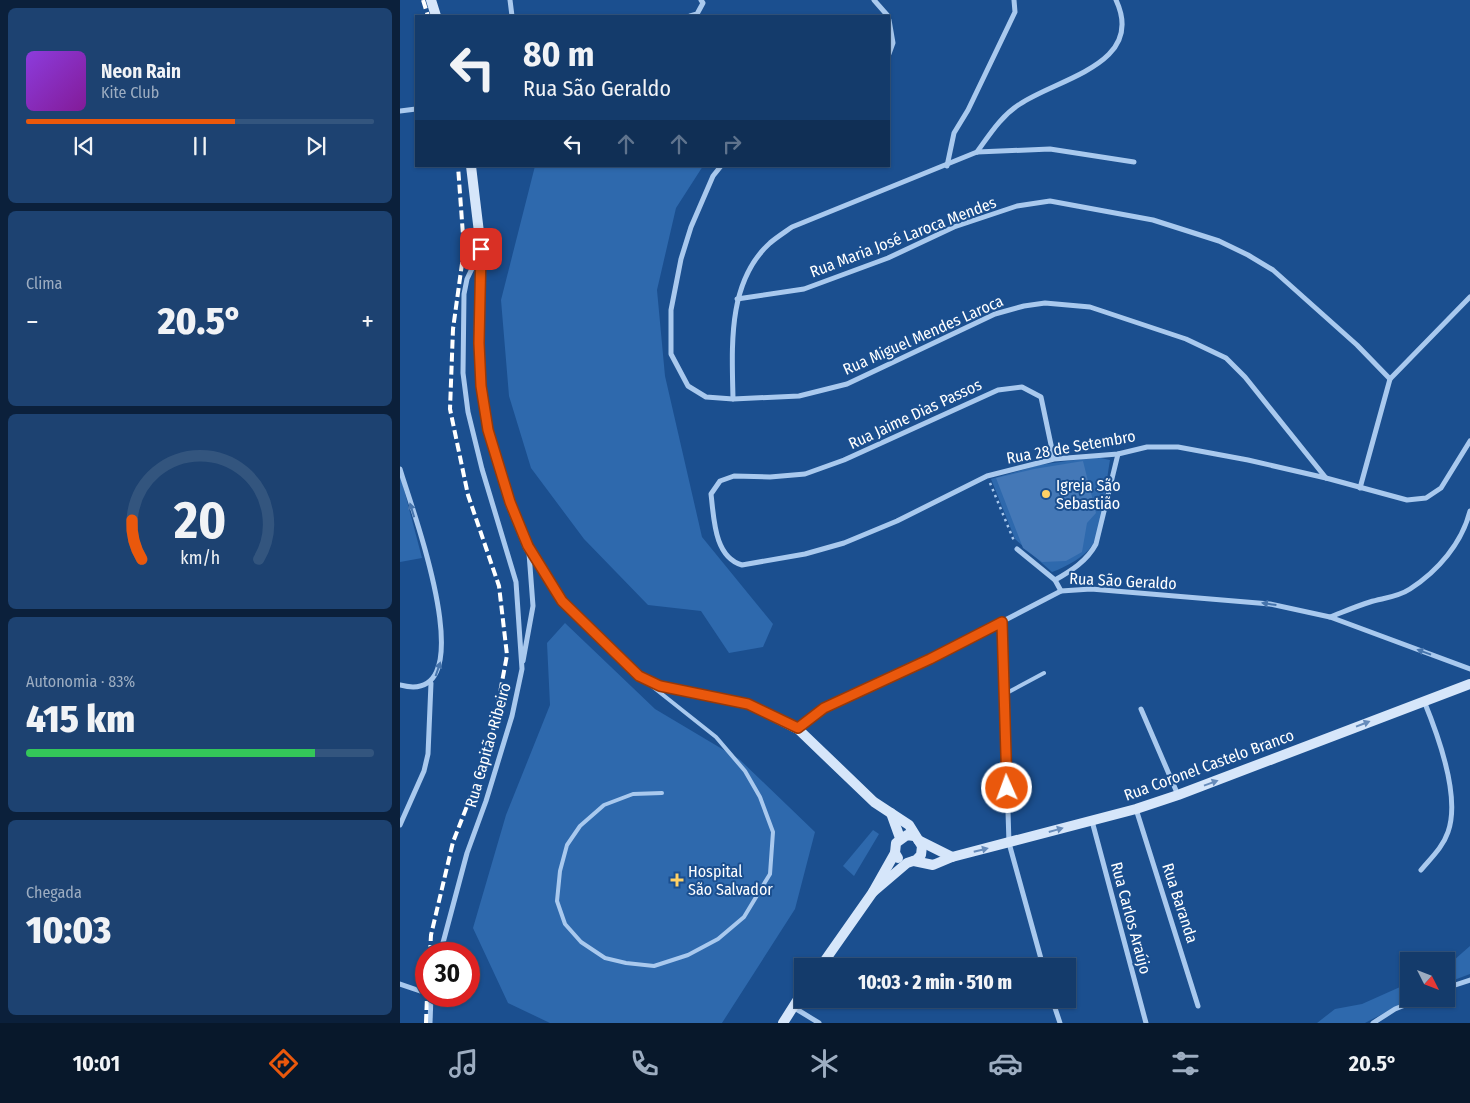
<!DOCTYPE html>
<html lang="pt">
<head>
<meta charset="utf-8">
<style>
  :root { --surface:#143b6b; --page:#1d4271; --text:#f1f3f6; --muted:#9dadc1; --line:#33557e; --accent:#ea580c }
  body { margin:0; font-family:"Fira Sans Condensed",sans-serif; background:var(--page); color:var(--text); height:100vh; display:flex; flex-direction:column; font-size:19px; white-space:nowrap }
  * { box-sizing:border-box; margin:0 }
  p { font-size:16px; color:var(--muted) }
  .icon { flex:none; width:28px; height:28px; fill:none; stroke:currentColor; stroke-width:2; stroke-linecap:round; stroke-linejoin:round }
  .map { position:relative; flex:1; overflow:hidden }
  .side { display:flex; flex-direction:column; gap:8px; padding:8px; background:#0b203b; width:400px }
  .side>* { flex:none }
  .guide { position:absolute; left:15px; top:15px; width:475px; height:152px; border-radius:0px; box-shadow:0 1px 4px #0004,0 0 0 1px var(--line); background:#143b6b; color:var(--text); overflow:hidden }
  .needle { width:32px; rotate:132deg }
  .fabs { position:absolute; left:1000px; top:952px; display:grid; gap:10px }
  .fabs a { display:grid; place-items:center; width:55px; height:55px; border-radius:0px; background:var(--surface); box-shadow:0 1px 4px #0004,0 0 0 1px var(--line); font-size:25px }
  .speed { position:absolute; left:15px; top:942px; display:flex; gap:10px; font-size:25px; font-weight:700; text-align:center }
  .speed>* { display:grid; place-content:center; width:65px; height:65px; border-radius:50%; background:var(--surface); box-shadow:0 1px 4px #0004,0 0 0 1px var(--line); line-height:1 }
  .speed .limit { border:8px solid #d22; background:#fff; color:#111 }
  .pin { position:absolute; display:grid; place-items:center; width:42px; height:42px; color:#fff; margin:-21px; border-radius:10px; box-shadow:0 2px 8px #0006 }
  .me { position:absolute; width:55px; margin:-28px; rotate:358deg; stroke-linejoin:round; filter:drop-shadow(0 0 4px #0008) }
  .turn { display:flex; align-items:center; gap:18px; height:105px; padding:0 25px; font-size:22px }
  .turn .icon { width:65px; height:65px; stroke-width:2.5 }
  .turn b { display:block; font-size:35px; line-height:42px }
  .lanes { display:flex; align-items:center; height:48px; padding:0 25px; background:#0003; justify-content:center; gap:25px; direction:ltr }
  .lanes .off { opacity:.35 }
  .big { font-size:38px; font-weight:800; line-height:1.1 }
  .side .tile { flex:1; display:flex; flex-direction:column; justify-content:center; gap:8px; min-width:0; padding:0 18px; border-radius:8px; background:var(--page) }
  .side .dial { align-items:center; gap:0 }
  .dial svg { height:130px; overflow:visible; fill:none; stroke:var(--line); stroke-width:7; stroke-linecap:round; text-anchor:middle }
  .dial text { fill:var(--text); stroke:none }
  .song { display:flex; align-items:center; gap:15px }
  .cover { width:60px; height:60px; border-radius:8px; background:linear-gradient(135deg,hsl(270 70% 55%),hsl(290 70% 35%)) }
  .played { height:5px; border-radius:2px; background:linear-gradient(90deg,var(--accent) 60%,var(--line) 60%) }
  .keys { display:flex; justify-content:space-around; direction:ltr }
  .heat { display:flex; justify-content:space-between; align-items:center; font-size:28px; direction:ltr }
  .charge { height:8px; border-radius:4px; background:linear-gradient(90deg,#34c759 83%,var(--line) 0) }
  .trip { position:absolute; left:394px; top:958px; width:282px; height:50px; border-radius:0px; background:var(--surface); box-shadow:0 1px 4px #0004,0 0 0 1px var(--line); font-weight:800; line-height:50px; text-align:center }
  .tab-bar { display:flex; height:80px; justify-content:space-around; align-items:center; background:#08182b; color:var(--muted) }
  .tab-bar .icon { width:35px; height:35px }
  .tab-bar .active { color:var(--accent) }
  .tab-bar b { font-size:22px; color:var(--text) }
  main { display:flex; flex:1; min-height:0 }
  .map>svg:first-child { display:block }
</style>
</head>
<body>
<main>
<section class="side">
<div class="tile">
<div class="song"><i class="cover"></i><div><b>Neon Rain</b><p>Kite Club</p></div></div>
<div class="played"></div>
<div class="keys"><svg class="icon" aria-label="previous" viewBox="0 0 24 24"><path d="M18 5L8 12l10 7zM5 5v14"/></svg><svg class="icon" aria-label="pause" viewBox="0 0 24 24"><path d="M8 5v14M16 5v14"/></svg><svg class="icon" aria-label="next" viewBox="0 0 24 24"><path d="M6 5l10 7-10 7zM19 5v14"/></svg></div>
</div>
<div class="tile"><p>Clima</p>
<div class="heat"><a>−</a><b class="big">20.5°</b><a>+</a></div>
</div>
<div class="tile dial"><svg viewBox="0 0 100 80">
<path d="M14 69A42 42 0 1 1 86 69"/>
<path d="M14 69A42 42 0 0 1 8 45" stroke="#ea580c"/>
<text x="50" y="56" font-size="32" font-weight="700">20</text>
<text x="50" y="72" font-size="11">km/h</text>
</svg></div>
<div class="tile"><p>Autonomia · 83%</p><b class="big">415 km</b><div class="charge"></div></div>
<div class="tile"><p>Chegada</p><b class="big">10:03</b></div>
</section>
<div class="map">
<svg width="1070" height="1023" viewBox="0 0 1070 1023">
  <rect width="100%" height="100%" fill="#1b4f8f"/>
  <!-- green -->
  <g fill="#2e69ad">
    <polygon points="135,166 303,166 276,208 257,290 265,376 302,537 373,624 363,647 329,653 301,611 248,605 184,539 131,468 109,396 101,300"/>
    <path d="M696,457L710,460C707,476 701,532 693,544C685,557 666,567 652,572L615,539L591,479L639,465Z"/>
    <polygon points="0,474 22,558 0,562"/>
    <polygon points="165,623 255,709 339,759 415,832 395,909 322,1023 150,1023 108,1003 73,928 106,815 150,705 147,643"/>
    <polygon points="473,830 479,834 454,876 443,866"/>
    <polygon points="1070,946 1070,974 1046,983 1046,967"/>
    <polygon points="1009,983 1009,999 1011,999 965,1023 917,1023 935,1009 962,1004"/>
  </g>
  <!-- building -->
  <polygon fill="#4478b7" points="683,461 696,513 687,523 682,552 666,561 642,562 623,548 596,478 634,469"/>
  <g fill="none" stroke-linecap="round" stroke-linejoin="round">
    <!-- path -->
    <polyline stroke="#a9c9ee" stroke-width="2.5" stroke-dasharray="2.5 4" stroke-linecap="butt" points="590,483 614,541"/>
    <!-- service -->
    <g stroke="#a9c9ee" stroke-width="4">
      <polyline points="253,687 316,737 345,771 360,797 373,832 370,874 344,917 318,939 288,955 254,966 226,963 205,958 181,942 165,924 157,901 160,871 167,845 180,826 204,805 233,794 262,793"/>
      <polyline points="603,695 644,673"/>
    </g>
    <!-- minor -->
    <g stroke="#a9c9ee" stroke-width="5">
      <polyline points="110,0 112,16"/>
      <polyline points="474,0 488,16"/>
      <polyline points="290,16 297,14 303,3 301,0"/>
      <polyline points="489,20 493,43 489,54"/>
      <polyline points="0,111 16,109"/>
      <path d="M577,152C590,134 601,116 620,104C659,78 746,64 716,0"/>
      <polyline points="321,166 313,176 291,227 281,259 271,310 271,354 288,386 306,397 333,399 399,396 447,384 595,314 624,306 645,303 690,307 786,339 826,358 845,377 926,478"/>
      <polyline points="547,166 554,133 568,110 615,12 614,0"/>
      <polyline points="337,299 404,289 488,258 554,227 617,206 650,201 753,220 819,241 848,255 873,270 957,345 990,379 960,488"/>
      <polyline points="990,379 1070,297"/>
      <path d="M333,399C332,347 327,282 370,243C377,237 385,232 392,227L577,152L650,149L734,162"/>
      <path d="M654,459L641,397L622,387L598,390L444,460L405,474L370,477L334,476L320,481L311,494C314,518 314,557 342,565L405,554L444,543L497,521L587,476L654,459L718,454L747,447H778L848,460L926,478L1007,500L1026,498L1041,488L1070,441"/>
      <path d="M0,469C10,504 88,709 0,685"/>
      <polyline points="617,549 655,580"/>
      <path d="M661,591L655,580C671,571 687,561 696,544L718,454"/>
      <path d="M930,617C943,612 957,606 970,602C984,598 998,597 1010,589C1038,571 1062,543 1070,511"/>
      <polyline points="602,622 609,843 643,966"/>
      <polyline points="123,661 133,606 129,553"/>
      <polyline points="741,709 778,795"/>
      <polyline points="398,729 425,708 530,659 661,591 691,589 870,604 930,617 1070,669"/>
      <polyline points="736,809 798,1006"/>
      <polyline points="692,821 746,1023"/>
      <polyline points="0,825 24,771 28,754 31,683"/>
      <path d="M1021,870C1031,858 1043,847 1048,832C1061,796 1038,735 1024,701"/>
      <polyline points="40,954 67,853 86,801 112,716 122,669 116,582 82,469 68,412 63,373 64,294 67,279 79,254"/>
      <polyline points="0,984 26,993"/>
      <polyline points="1046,988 1070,980"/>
      <polyline points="652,999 660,1023"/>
      <polyline points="393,1007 419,1023"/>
      <polyline points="30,1023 31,996"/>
      <polyline points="973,1023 995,1009 1020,999"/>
    </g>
    <!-- secondary -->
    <g stroke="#d6e6fa" stroke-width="10">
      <polyline points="31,0 36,16"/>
      <polyline points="71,166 81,249 79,343 81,386 88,430 110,503 128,547 162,601 239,676 260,686 348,704 398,729 474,802 509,825 522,846 521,855 516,860 507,863 473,892"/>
      <polyline points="491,813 500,838"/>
      <polyline points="518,840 552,857"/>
      <polyline points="498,858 495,853 496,843 507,835 514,836"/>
      <polyline points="514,861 533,865 552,857 736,809 778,795 1070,684"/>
      <polyline points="421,966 473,892 495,853"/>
      <polyline points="383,1023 402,993"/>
    </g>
    <!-- rail -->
    <g stroke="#fff" stroke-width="4" stroke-dasharray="9 4" stroke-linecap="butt">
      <polyline points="23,0 28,16"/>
      <polyline points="30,954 31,935 53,842 90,747 107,655 99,586 68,495 50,409 53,329 64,249 58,166"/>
      <polyline points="26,1023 27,996"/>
    </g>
  </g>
  <!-- one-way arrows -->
  <defs><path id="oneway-solid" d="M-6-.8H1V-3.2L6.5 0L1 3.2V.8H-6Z" transform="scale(1.25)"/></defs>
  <g fill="#4674ac">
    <use href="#oneway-solid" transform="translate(12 510) rotate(-107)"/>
    <use href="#oneway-solid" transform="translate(869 604) rotate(-172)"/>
    <use href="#oneway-solid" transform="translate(1024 652) rotate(-160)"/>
    <use href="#oneway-solid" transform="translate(38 669) rotate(-71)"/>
  </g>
  <g fill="#668bba">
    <use href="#oneway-solid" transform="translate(963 724) rotate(-21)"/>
    <use href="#oneway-solid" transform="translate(811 783) rotate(-20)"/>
    <use href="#oneway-solid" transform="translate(656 830) rotate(-16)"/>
    <use href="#oneway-solid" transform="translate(581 850) rotate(-14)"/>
  </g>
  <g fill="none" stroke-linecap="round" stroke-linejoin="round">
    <!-- route casing -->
    <g stroke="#983908" stroke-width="12">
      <polyline id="route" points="81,249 79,343 81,386 88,430 110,502 128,546 162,601 239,676 260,686 348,704 398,728 424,708 530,659 602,622 607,788"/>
    </g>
    <!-- route -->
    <use href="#route" stroke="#ea580c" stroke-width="9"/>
  </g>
  <!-- markers -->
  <g fill="#ffd166" stroke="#1b4f8f" stroke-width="2">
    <circle cx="646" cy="494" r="5"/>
    <path d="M274.5 872.5h5v5h5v5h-5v5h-5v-5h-5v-5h5z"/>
  </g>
  <g text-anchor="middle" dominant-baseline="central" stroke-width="4" stroke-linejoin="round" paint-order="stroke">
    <!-- street labels -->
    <g font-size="16" fill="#fff" stroke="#1b4f8f">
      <text transform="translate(503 237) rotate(-21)">Rua Maria José Laroca Mendes</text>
      <text transform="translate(523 335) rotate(-24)">Rua Miguel Mendes Laroca</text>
      <text transform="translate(515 414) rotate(-25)">Rua Jaime Dias Passos</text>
      <text transform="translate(671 447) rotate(-10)">Rua 28 de Setembro</text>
      <text transform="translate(723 581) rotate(3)">Rua São Geraldo</text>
      <text transform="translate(88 745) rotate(-74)">Rua Capitão Ribeiro</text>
      <text transform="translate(809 765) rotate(-20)">Rua Coronel Castelo Branco</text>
      <text transform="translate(780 903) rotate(72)">Rua Baranda</text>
      <text transform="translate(731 918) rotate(75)">Rua Carlos Araújo</text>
    </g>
    <!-- poi labels -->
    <g font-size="16" fill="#fff" stroke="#1b4f8f" text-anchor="start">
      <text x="656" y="485">Igreja São<tspan x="656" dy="18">Sebastião</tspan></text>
      <text x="288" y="871">Hospital<tspan x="288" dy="18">São Salvador</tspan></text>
    </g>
  </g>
</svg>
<div class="fabs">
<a><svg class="needle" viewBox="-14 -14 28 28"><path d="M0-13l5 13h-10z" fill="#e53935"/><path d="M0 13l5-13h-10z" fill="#9dadc1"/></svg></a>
</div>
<div class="speed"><div class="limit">30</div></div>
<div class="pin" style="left:81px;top:249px;background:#d93025"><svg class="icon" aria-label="arrive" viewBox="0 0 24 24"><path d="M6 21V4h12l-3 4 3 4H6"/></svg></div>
<svg class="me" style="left:607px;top:788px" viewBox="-20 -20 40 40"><circle r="17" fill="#ea580c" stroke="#fff" stroke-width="3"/><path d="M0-11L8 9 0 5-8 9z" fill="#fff"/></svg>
<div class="trip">10:03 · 2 min · 510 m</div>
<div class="guide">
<div class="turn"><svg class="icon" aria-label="left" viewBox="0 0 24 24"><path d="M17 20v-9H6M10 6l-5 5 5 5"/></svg><div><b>80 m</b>Rua São Geraldo</div></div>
<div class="lanes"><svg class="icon" aria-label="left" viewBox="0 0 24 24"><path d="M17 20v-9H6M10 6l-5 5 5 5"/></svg><svg class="icon off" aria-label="ahead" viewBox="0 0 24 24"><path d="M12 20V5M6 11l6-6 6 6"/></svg><svg class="icon off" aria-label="ahead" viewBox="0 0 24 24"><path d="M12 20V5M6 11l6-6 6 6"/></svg><svg class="icon off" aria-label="right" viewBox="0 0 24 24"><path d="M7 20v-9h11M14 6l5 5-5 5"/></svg></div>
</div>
</div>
</main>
<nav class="tab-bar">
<b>10:01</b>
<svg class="icon active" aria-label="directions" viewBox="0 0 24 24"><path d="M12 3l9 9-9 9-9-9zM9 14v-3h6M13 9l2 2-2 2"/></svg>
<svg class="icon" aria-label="music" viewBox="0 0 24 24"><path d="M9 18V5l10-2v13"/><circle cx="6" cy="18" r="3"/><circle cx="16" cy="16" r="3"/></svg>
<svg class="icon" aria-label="phone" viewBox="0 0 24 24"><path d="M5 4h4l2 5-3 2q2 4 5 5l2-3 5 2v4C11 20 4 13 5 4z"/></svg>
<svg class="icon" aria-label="climate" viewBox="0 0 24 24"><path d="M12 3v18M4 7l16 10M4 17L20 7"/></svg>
<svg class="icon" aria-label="car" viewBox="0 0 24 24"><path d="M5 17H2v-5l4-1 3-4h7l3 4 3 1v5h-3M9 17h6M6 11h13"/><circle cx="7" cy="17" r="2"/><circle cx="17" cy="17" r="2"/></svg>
<svg class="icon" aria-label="filters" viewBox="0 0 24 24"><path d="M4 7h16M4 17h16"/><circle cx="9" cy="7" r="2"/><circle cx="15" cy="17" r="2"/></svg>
<b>20.5°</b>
</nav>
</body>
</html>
